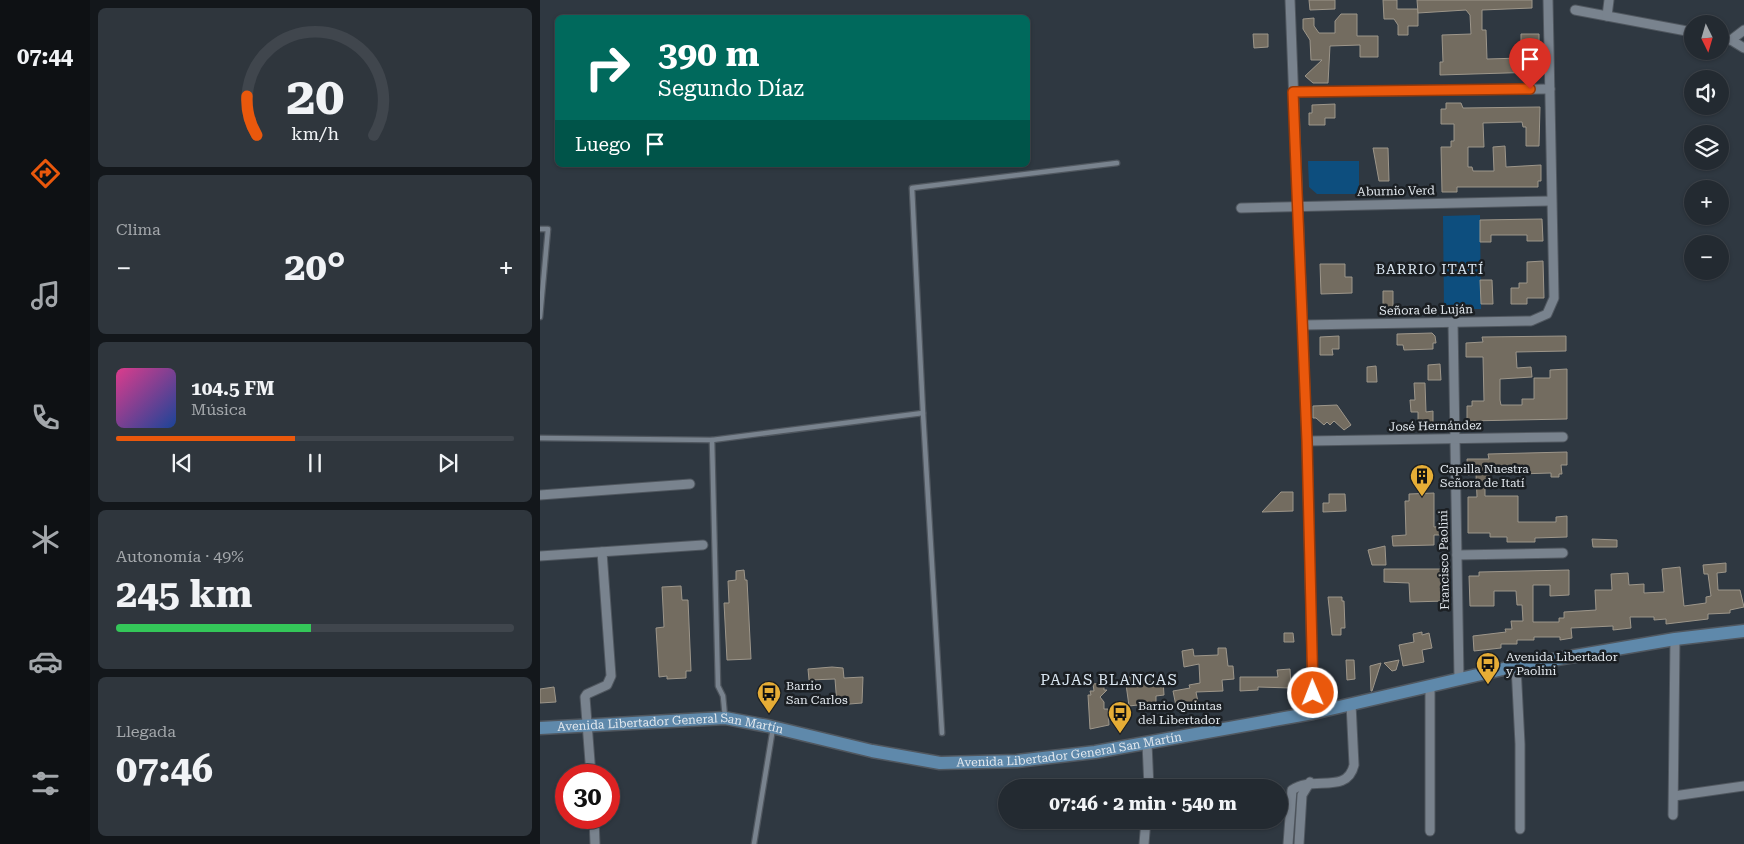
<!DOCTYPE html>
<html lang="es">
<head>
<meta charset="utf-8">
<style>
  :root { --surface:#232a31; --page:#2f363d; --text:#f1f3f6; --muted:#a3a7ab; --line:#40464d; --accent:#ea580c }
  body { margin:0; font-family:"Roboto Serif",serif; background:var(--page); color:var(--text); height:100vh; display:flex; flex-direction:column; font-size:19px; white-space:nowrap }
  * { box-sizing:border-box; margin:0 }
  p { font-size:16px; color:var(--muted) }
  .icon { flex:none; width:28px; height:28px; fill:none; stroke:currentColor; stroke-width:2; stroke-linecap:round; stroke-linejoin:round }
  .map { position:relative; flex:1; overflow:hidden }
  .sheet { display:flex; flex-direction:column; gap:8px; padding:8px; background:#13171b; width:450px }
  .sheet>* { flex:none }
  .hud { position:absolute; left:15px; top:15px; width:475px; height:152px; border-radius:8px; box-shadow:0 1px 4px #0004,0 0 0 1px var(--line); background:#00695c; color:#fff; overflow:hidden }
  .needle { width:32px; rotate:175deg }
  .fabs { position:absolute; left:1144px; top:15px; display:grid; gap:10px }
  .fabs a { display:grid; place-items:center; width:45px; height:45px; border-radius:50%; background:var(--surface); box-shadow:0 1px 4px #0004,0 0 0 1px var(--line); font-size:25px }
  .speed { position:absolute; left:15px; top:764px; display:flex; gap:10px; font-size:25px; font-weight:700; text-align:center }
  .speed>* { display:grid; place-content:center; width:65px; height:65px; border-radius:50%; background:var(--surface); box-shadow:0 1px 4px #0004,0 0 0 1px var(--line); line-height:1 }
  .speed .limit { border:8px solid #d22; background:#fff; color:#111 }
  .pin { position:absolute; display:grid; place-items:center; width:42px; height:42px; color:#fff; margin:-51px -21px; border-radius:50% 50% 50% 0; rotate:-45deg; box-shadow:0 0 5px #0007 }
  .pin .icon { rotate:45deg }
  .me { position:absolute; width:55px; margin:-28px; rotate:359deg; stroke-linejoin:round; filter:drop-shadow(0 0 4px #0008) }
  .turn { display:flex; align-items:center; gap:18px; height:105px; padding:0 20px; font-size:22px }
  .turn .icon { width:65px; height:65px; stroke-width:2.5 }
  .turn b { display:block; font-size:35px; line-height:42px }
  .then { display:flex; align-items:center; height:48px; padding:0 20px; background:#0003; gap:10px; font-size:19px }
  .big { font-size:38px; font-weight:700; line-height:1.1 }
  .sheet .widget { flex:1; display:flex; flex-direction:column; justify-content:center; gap:8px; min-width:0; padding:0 18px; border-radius:8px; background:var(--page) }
  .sheet .dial { align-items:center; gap:0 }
  .dial svg { height:130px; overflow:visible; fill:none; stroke:var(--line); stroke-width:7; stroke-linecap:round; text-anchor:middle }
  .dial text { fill:var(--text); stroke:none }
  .song { display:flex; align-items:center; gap:15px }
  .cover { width:60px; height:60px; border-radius:8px; background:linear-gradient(135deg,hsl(330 70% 55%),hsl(220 70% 35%)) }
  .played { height:5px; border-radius:2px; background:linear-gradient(90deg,var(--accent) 45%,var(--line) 45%) }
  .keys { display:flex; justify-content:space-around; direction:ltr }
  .heat { display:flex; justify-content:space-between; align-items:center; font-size:28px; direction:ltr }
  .charge { height:8px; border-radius:4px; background:linear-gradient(90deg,#34c759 49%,var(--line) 0) }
  .trip { position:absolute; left:458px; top:779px; width:290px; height:50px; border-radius:25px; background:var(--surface); box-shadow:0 1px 4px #0004,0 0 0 1px var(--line); font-weight:700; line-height:50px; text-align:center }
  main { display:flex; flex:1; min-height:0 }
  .menu { display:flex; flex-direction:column; width:90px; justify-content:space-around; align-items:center; background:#0e1114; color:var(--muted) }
  .menu .icon { width:35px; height:35px }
  .menu .selected { color:var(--accent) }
  .menu b { font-size:22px; color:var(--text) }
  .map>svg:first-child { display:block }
</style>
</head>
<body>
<main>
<nav class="menu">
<b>07:44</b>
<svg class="icon selected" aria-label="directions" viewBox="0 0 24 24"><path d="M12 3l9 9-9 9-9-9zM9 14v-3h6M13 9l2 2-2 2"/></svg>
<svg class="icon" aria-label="music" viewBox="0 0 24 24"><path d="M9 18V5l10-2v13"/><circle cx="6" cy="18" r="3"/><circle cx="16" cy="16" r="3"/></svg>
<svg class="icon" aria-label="phone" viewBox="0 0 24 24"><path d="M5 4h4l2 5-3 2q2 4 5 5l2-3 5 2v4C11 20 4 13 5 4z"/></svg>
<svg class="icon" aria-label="climate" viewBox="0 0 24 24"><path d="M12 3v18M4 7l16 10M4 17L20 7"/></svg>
<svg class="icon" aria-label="car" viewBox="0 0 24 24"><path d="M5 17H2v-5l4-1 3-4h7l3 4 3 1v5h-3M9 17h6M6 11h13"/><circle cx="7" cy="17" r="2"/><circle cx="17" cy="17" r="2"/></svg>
<svg class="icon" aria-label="filters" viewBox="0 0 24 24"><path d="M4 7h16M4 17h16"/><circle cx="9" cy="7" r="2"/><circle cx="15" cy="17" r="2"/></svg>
</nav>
<section class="sheet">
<div class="widget dial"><svg viewBox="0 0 100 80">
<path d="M14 69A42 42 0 1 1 86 69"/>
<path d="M14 69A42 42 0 0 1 8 45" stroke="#ea580c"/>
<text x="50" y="56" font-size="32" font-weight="700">20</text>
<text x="50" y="72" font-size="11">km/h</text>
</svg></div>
<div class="widget"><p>Clima</p>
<div class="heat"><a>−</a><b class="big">20°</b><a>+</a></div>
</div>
<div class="widget">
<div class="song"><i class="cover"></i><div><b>104.5 FM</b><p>Música</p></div></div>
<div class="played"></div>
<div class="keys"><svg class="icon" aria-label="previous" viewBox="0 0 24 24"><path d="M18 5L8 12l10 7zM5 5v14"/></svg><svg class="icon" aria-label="pause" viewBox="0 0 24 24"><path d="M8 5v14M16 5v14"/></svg><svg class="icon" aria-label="next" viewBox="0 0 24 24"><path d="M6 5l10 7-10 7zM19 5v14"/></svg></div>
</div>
<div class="widget"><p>Autonomía · 49%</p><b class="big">245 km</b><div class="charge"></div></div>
<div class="widget"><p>Llegada</p><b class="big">07:46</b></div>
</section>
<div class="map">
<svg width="1204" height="844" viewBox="0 0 1204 844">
  <rect width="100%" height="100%" fill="#2f3841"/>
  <!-- green -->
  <g fill="#0d4e7e">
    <polygon points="768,161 819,161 819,194 777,194 769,187"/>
    <polygon points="940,215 941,309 904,309 903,216"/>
  </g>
  <!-- building -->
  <g fill="#736c60" stroke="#9d968a">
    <polygon points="769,0 795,0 795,9 770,10"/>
    <polygon points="843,0 857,0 857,9 878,9 878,26 868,26 868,35 858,35 858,25 854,19 844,19"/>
    <polygon points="877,0 992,0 992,8 942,10 942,30 946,30 947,59 981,58 981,34 999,34 999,72 900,75 900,62 903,62 902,35 931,34 930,15 926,10 878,13"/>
    <polygon points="801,14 817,14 817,36 838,36 838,57 820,57 820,45 790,46 788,83 773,83 765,76 782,60 771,60 770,40 763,29 763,19 774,18 774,26 779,33 795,33 795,21"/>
    <polygon points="713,34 728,34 728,47 714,48"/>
    <polygon points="906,103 921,103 923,108 1000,107 999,146 986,146 986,127 983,127 982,122 943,123 944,147 928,147 928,167 932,167 933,171 954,171 953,147 965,146 966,167 1001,165 1001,181 998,181 998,187 917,187 917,192 902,192 901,147 911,147 911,141 914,141 914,124 901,124 901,109 906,109"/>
    <polygon points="795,104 795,118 785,118 785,125 769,125 769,113 772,113 772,105"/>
    <polygon points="833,148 848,148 849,181 839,181"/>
    <polygon points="1002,219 1003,241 987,241 987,235 951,235 951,242 940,242 940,220"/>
    <polygon points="1003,261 1004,298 987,298 987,304 971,304 971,288 979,288 979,283 987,283 987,262"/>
    <polygon points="780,264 805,264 805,277 812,277 812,293 781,294"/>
    <polygon points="940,280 952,280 953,304 941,304"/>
    <polygon points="843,291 853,291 853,307 843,308"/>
    <polygon points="892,333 895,336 896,343 893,343 893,349 864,350 863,345 857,345 857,334"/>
    <polygon points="799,336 799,349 792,349 793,355 780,355 780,337"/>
    <polygon points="1026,336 1026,351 976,352 977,368 991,367 992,377 960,379 960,400 961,405 982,405 982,399 994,399 994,378 1010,378 1010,370 1027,369 1027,419 927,421 927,406 932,406 932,401 944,401 943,357 926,357 926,343 943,342 942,337"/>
    <polygon points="900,364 901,380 888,380 888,365"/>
    <polygon points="836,366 837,382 827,382 827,367"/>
    <polygon points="874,383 885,383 886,412 893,411 893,428 878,428 878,412 871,412 870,400 875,400"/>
    <polygon points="797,405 811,425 804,430 794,421 790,425 787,422 784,425 776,418 773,418 773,406"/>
    <polygon points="1027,452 1027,465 1021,465 1022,474 1019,474 1019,477 1011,477 1011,473 978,474 978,469 956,469 956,474 949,474 949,479 945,479 945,496 978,496 978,522 1016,522 1016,517 1027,516 1027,537 995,538 995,542 967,542 967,537 950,537 950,533 928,533 928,497 937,497 936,474 928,475 927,459 949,459 948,454"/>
    <polygon points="741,492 753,492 753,511 722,512"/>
    <polygon points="894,493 894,527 905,526 905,535 894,535 894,545 853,546 852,536 866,535 865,501 869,501 869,494"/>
    <polygon points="789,494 805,494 806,511 783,512 783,503 789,503"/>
    <polygon points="1052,539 1077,540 1077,547 1053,547"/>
    <polygon points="845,546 846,565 832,565 828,550"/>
    <polygon points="1186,563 1186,572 1177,573 1178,590 1200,590 1204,607 1190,610 1190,613 1168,614 1168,619 1126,624 1126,619 1114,620 1114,617 1090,617 1091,628 1073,630 1073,626 1031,628 1032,638 1020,640 1020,637 994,637 994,640 977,640 977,644 961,644 961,648 934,651 933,636 966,632 965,629 972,629 971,621 983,621 982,605 977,605 976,591 954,591 954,606 930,606 929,576 939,576 939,572 1029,570 1029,595 1010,596 1010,585 993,585 993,622 1019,622 1019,618 1024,618 1024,612 1056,610 1055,590 1072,590 1071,574 1088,573 1089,585 1104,584 1104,593 1124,592 1122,569 1140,567 1144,606 1166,603 1166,597 1171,596 1168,574 1164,574 1163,565"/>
    <polygon points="844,569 904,569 906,601 870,602 869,583 844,582"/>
    <polygon points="204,570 205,580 207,580 211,659 187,660 184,603 189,603 188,581 196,580 196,571"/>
    <polygon points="141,586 142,600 148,600 151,671 146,671 146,678 127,679 127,676 119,677 116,628 124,627 122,587"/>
    <polygon points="788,597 802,597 802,601 804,601 805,628 801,628 801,635 792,635"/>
    <polygon points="882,632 882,635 889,633 892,648 882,650 884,662 863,666 859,645 874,642 873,634"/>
    <polygon points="744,633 753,633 754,642 744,642"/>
    <polygon points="678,648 686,648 688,666 693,666 694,679 682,680 683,691 656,692 658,702 636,706 633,691 650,688 649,685 660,683 659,664 644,667 642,651 653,649 654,656 678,655"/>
    <polygon points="806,660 814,660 815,679 807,680"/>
    <polygon points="859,660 856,670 852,671 844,663"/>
    <polygon points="841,663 832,691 831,691 830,666"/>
    <polygon points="292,667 303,668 304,678 323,677 322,703 297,705 295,679 269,680 268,669"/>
    <polygon points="750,669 751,688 718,687 718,690 700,691 700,677 738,677 737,670"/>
    <polygon points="585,677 605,677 605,682 623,680 624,695 616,696 616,703 589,706"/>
    <polygon points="564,683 564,690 567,690 560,697 564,702 564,709 568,709 569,725 550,729 548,695 551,695 550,691 554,691 553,684"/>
    <polygon points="14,687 16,702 0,703 0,689"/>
  </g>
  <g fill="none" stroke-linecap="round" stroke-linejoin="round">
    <!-- lane casing -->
    <g stroke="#50575f" stroke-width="7">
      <g id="lane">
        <polyline points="0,229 8,229 0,317"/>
        <polyline points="0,438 172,440 383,413"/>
        <polyline points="172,440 178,686 183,696 185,717"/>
        <polyline points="402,733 383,413 372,188 577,163"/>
        <polyline points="214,844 233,728"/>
      </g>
    </g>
    <!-- street casing -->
    <g stroke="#50575f" stroke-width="11">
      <g id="street">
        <polyline points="750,0 767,441 773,713"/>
        <polyline points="1035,10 1152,32"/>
        <polyline points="1067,16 1069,0"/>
        <polyline points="1180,38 1191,40 1204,30"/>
        <polyline points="1191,40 1204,48"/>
        <polyline points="753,92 1010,89"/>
        <polyline points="701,208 1011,201"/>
        <polyline points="913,322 919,678"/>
        <polyline points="763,325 991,321 1007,314 1014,298 1008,0"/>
        <polyline points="767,441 1023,437"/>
        <polyline points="0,495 150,484"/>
        <polyline points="917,555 1023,553"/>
        <polyline points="0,556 163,545"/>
        <polyline points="976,666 980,744 980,829"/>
        <polyline points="607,743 609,788"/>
        <polyline points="51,775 45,697 47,694 67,685 71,676 62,552"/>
        <polyline points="1134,796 1204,786"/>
        <polyline points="1133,815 1135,639"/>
        <polyline points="54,818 55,844"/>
        <polyline points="890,831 890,686"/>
        <polyline points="604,844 606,820"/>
        <path d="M748,844L752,790C773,775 807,795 814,765L811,704"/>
        <polyline points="759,844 762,795 770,782"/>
      </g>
    </g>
    <!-- secondary casing -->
    <g stroke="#50575f" stroke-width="15">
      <g id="secondary">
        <path id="s1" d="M0,728L185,718L228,726L332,751L400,763L477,761L555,752L773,713L976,666L1135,639L1204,631"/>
      </g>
    </g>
    <!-- lane -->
    <use href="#lane" stroke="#79838e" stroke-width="4.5"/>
    <!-- street -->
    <use href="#street" stroke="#79838e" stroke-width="9"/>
    <!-- secondary -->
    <use href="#secondary" stroke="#5f89ab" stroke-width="12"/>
  </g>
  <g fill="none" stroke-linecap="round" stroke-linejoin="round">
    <!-- route casing -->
    <g stroke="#983908" stroke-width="12">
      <polyline id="route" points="773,693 767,441 753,92 990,89"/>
    </g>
    <!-- route -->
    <use href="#route" stroke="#ea580c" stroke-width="9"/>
  </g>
  <!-- icons -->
  <defs>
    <g id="building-pin" transform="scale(1.25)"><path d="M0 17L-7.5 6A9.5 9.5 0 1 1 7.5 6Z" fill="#e6ad36" stroke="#1b1f23"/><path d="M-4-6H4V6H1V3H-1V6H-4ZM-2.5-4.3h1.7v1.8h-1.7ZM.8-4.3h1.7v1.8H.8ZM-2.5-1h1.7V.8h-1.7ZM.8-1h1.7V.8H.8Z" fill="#111"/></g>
    <g id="bus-pin" transform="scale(1.25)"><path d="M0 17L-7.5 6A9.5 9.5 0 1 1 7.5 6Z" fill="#e6ad36" stroke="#1b1f23"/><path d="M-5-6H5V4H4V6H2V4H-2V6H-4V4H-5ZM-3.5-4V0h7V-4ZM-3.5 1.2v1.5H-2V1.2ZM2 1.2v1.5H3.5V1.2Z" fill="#111"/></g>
  </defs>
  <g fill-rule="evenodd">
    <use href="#building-pin" x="882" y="476"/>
    <use href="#bus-pin" x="948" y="664"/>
    <use href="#bus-pin" x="229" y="693"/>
    <use href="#bus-pin" x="580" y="713"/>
  </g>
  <g text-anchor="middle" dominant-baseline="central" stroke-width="5" stroke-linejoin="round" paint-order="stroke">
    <!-- street labels -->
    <g font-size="12" fill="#e2e8ee" stroke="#1b1f23">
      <text transform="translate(856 191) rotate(-1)">Aburnio Verd</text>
      <text transform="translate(886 310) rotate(-1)">Señora de Luján</text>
      <text transform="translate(895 426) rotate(-1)">José Hernández</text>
      <text transform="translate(904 560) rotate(-91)">Francisco Paolini</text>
      <text stroke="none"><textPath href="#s1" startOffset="131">Avenida Libertador General San Martín</textPath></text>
      <text stroke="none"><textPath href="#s1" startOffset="535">Avenida Libertador General San Martín</textPath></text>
    </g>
    <!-- poi labels -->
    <g font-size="12" fill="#e2e8ee" stroke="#1b1f23" text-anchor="start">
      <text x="900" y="469">Capilla Nuestra<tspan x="900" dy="14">Señora de Itatí</tspan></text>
      <text x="966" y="657">Avenida Libertador<tspan x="966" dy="14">y Paolini</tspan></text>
      <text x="246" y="686">Barrio<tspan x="246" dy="14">San Carlos</tspan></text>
      <text x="598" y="706">Barrio Quintas<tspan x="598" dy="14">del Libertador</tspan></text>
    </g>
    <!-- neighbourhood labels -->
    <g font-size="14" letter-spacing="1" fill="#dae6f1" stroke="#1b1f23">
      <text x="890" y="269">BARRIO ITATÍ</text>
    </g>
    <!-- quarter labels -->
    <g font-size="15" letter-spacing="1" fill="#dae6f1" stroke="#1b1f23">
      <text x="569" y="680">PAJAS BLANCAS</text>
    </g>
  </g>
</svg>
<div class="fabs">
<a><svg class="needle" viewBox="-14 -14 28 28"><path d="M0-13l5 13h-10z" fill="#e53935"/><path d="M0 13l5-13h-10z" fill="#a3a7ab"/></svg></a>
<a><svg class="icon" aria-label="sound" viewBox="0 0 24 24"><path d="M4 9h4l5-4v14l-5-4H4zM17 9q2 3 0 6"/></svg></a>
<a><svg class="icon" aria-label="layers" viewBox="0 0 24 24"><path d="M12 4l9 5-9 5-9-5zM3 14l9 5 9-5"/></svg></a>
<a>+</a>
<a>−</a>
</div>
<div class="speed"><div class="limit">30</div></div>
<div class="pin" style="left:990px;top:89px;background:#d93025"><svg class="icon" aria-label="arrive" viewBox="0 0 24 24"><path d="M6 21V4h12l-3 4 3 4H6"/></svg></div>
<svg class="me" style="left:773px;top:693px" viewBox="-20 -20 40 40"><circle r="17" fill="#ea580c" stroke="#fff" stroke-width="3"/><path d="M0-11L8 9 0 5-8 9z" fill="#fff"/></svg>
<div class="trip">07:46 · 2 min · 540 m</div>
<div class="hud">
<div class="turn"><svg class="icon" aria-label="right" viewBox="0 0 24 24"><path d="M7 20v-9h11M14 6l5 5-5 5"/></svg><div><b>390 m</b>Segundo Díaz</div></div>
<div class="then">Luego<svg class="icon" aria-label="arrive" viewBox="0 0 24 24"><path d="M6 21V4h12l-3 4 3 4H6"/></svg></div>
</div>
</div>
</main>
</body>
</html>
